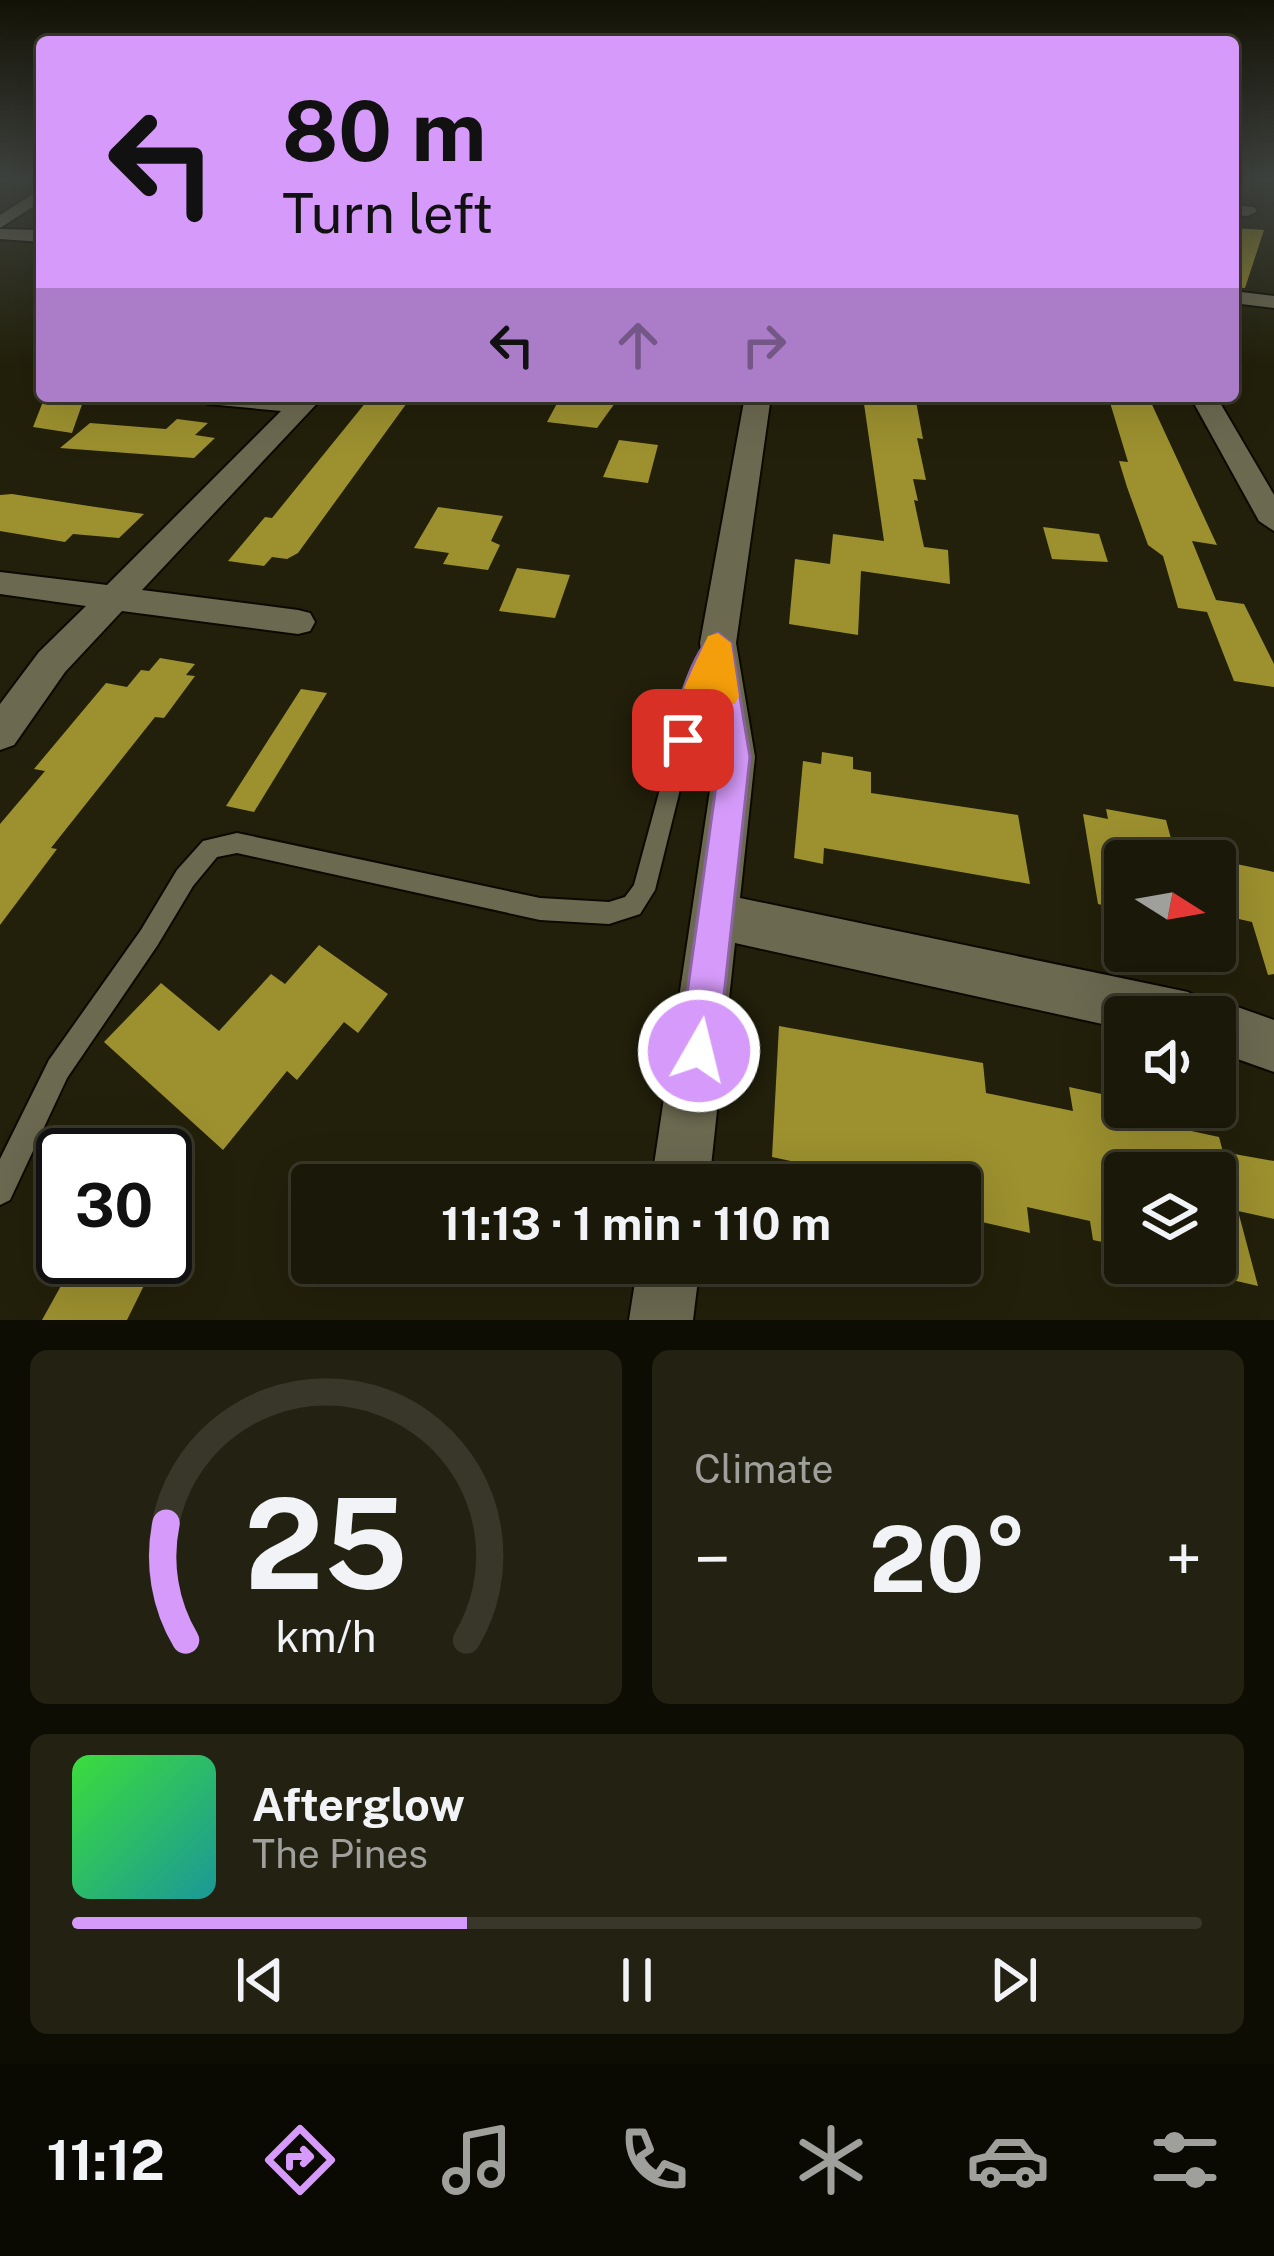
<!DOCTYPE html>
<html lang="en">
<head>
<meta charset="utf-8">
<style>
  :root { --surface:#1a1808; --page:#232112; --text:#f1f3f6; --muted:#9fa09c; --line:#383729; --accent:#d69bfa }
  body { margin:0; font-family:"Public Sans",sans-serif; background:var(--page); color:var(--text); height:100vh; display:flex; flex-direction:column; font-size:45px; white-space:nowrap }
  * { box-sizing:border-box; margin:0 }
  p { font-size:39px; color:var(--muted) }
  .icon { flex:none; width:66px; height:66px; fill:none; stroke:currentColor; stroke-width:2; stroke-linecap:round; stroke-linejoin:round }
  .map { position:relative; height:1320px; overflow:hidden }
  .drawer { display:flex; flex-direction:column; gap:30px; padding:30px; background:#0e0d04; flex:1 }
  .drawer>* { flex:none }
  .banner { position:absolute; left:36px; top:36px; width:1203px; height:366px; border-radius:12px; box-shadow:0 12px 48px #0002,0 0 0 3px var(--line); background:#d69bfa; color:#111; overflow:hidden }
  .needle { width:78px; rotate:101deg }
  .fabs { position:absolute; left:1104px; top:840px; display:grid; gap:24px }
  .fabs a { display:grid; place-items:center; width:132px; height:132px; border-radius:12px; background:var(--surface); box-shadow:0 12px 48px #0002,0 0 0 3px var(--line); font-size:60px }
  .speed { position:absolute; left:36px; top:1128px; display:flex; gap:24px; font-size:60px; font-weight:700; text-align:center }
  .speed>* { display:grid; place-content:center; width:156px; height:156px; border-radius:50%; background:var(--surface); box-shadow:0 12px 48px #0002,0 0 0 3px var(--line); line-height:1 }
  .speed .limit { border:6px solid #111; border-radius:18px; background:#fff; color:#111 }
  .pin { position:absolute; display:grid; place-items:center; width:102px; height:102px; color:#fff; margin:-51px; border-radius:24px; box-shadow:0 6px 18px #0006 }
  .me { position:absolute; width:132px; margin:-66px; rotate:8deg; stroke-linejoin:round; filter:drop-shadow(0 0 9px #0008) }
  .turn { display:flex; align-items:center; gap:42px; height:252px; padding:0 48px; font-size:54px }
  .turn .icon { width:156px; height:156px; stroke-width:2.5 }
  .turn b { display:block; font-size:84px; line-height:102px }
  .lanes { display:flex; align-items:center; height:114px; padding:0 48px; background:#0003; justify-content:center; gap:60px; direction:ltr }
  .lanes .off { opacity:.35 }
  .big { font-size:90px; font-weight:700; line-height:1.1 }
  .drawer .tile { flex:1; display:flex; flex-direction:column; justify-content:center; gap:18px; min-width:0; padding:0 42px; border-radius:18px; background:var(--page) }
  .drawer .dial { align-items:center; gap:0 }
  .dial svg { height:312px; overflow:visible; fill:none; stroke:var(--line); stroke-width:7; stroke-linecap:round; text-anchor:middle }
  .dial text { fill:var(--text); stroke:none }
  .song { display:flex; align-items:center; gap:36px }
  .cover { width:144px; height:144px; border-radius:18px; background:linear-gradient(135deg,hsl(120 70% 55%),hsl(180 70% 35%)) }
  .played { height:12px; border-radius:6px; background:linear-gradient(90deg,var(--accent) 35%,var(--line) 35%) }
  .keys { display:flex; justify-content:space-around; direction:ltr }
  .heat { display:flex; justify-content:space-between; align-items:center; font-size:66px; direction:ltr }
  .drawer .tiles { flex:1; display:grid; gap:30px; grid-template-columns:1fr 1fr }
  .tile:last-child { grid-column:span 2 }
  .trip { position:absolute; left:291px; top:1164px; width:690px; height:120px; border-radius:12px; background:var(--surface); box-shadow:0 12px 48px #0002,0 0 0 3px var(--line); font-weight:700; line-height:120px; text-align:center }
  .tabs { display:flex; height:192px; justify-content:space-around; align-items:center; background:#0a0a03; color:var(--muted) }
  .tabs .icon { width:84px; height:84px }
  .tabs .active { color:var(--accent) }
  .tabs b { font-size:54px; color:var(--text) }
  .map>svg:first-child { display:block }
</style>
</head>
<body>
<div class="map">
<svg width="1274" height="1320" viewBox="0 0 1274 1320">
  <rect width="100%" height="100%" fill="#22200a"/>
  <!-- building -->
  <g fill="#9c902f">
    <polygon points="1233,228 1264,230 1245,288 1233,287"/>
    <polygon points="51,396 85,396 72,433 33,427 44,399"/>
    <polygon points="371,396 412,396 298,553 287,559 272,557 264,566 228,561 265,517 272,518"/>
    <polygon points="561,396 620,396 597,428 547,422"/>
    <polygon points="882,396 915,396 923,439 917,438 926,480 913,479 918,501 914,500 924,547 948,550 950,584 861,571 858,635 789,624 795,559 830,564 833,534 884,541 864,404 883,405"/>
    <polygon points="1108,396 1148,396 1217,545 1192,541 1216,600 1244,604 1274,664 1274,687 1234,681 1207,612 1178,608 1163,556 1148,545 1127,487 1119,461 1128,462"/>
    <polygon points="177,419 208,423 195,435 215,438 194,458 60,448 90,423 166,429"/>
    <polygon points="619,440 658,445 648,483 603,477"/>
    <polygon points="12,494 89,506 144,514 119,538 73,534 65,542 0,531 0,495"/>
    <polygon points="438,507 503,516 491,541 500,545 488,570 443,564 449,553 414,548"/>
    <polygon points="1043,527 1099,534 1108,562 1052,559"/>
    <polygon points="517,568 570,575 555,618 499,611"/>
    <polygon points="160,658 195,664 186,675 195,676 164,718 155,717 51,848 57,849 0,925 0,824 45,771 34,769 106,683 127,687 141,670 149,671"/>
    <polygon points="301,689 327,693 254,812 226,806"/>
    <polygon points="822,752 853,757 853,769 871,772 871,793 1018,815 1030,884 824,848 823,864 794,858 803,761 821,764"/>
    <polygon points="1106,809 1166,820 1177,861 1125,861 1125,910 1098,904 1083,814 1108,819"/>
    <polygon points="1213,859 1274,872 1274,974 1268,975 1252,922 1230,917"/>
    <polygon points="319,945 388,994 358,1033 344,1022 297,1080 287,1071 223,1150 104,1042 161,983 219,1031 271,974 285,984"/>
    <polygon points="779,1026 983,1063 986,1093 1073,1111 1069,1087 1125,1099 1125,1107 1177,1110 1182,1129 1219,1137 1223,1152 1274,1161 1274,1219 1238,1211 1258,1286 1215,1276 1215,1173 1125,1173 1125,1247 1093,1240 1090,1221 1027,1207 1030,1233 960,1217 960,1185 921,1185 889,1178 889,1182 772,1157"/>
    <polygon points="77,1257 158,1257 127,1320 42,1320"/>
  </g>
  <g fill="none" stroke-linecap="round" stroke-linejoin="round">
    <!-- lane casing -->
    <g stroke="#0c0900" stroke-width="4">
      <polygon id="lane" points="713,646 722,653 703,697 655,890 640,914 609,924 540,920 237,853 217,857 193,886 157,946 67,1078 10,1200 0,1205 0,1159 49,1060 141,930 177,870 203,841 237,833 540,898 609,902 625,897 634,885 685,697 707,648"/>
    </g>
    <!-- street casing -->
    <g stroke="#0c0900" stroke-width="4">
      <g id="street">
        <polygon points="42,188 42,201 0,228 0,215"/>
        <polygon points="1233,205 1254,207 1257,211 1248,216 1233,215"/>
        <polygon points="0,229 42,230 42,242 0,239"/>
        <polygon points="1233,291 1274,296 1274,308 1233,303"/>
        <polygon points="195,396 324,396 142,590 298,610 310,613 315,622 310,631 298,634 122,611 65,672 14,745 0,750 0,704 39,652 86,606 0,594 0,572 107,585 281,411 208,404"/>
        <polygon points="745,396 771,396 736,643 755,757 740,898 1188,992 1207,1003 1215,999 1274,1020 1274,1072 1215,1051 1215,1017 1125,1017 1125,1029 735,943 709,1185 651,1185 715,757 700,643"/>
        <polygon points="1190,396 1216,396 1274,495 1274,531 1259,521"/>
        <polygon points="638,1263 700,1263 693,1320 629,1320"/>
      </g>
    </g>
    <!-- lane -->
    <use href="#lane" fill="#6c6951" fill-rule="evenodd"/>
    <!-- street -->
    <use href="#street" fill="#6c6951" fill-rule="evenodd"/>
  </g>
  <!-- sky -->
  <linearGradient id="sky" x2="0" y2="1"><stop stop-color="#131206"/><stop offset="0.49" stop-color="#3e423e"/><stop offset="1" stop-color="#3e423e" stop-opacity="0"/></linearGradient>
  <rect width="1274" height="366" fill="url(#sky)"/>
  <!-- route -->
  <path fill="#d69bfa" stroke="#8b65a2" stroke-width="3" d="M718,633L731,643L750,757L718,1051L713,1065L699,1070L685,1065L679,1051L720,757L711,692L694,748H673L668,740C675,715 694,641 718,633Z"/>
  <!-- slow -->
  <polygon fill="#f59e0b" points="718,633 731,643 739,696 735,704 715,704 710,692 698,699 684,688 708,636"/>
</svg>
<div class="fabs">
<a><svg class="needle" viewBox="-14 -14 28 28"><path d="M0-13l5 13h-10z" fill="#e53935"/><path d="M0 13l5-13h-10z" fill="#9fa09c"/></svg></a>
<a><svg class="icon" aria-label="sound" viewBox="0 0 24 24"><path d="M4 9h4l5-4v14l-5-4H4zM17 9q2 3 0 6"/></svg></a>
<a><svg class="icon" aria-label="layers" viewBox="0 0 24 24"><path d="M12 4l9 5-9 5-9-5zM3 14l9 5 9-5"/></svg></a>
</div>
<div class="speed"><div class="limit">30</div></div>
<div class="pin" style="left:683px;top:740px;background:#d93025"><svg class="icon" aria-label="arrive" viewBox="0 0 24 24"><path d="M6 21V4h12l-3 4 3 4H6"/></svg></div>
<svg class="me" style="left:699px;top:1051px" viewBox="-20 -20 40 40"><circle r="17" fill="#d69bfa" stroke="#fff" stroke-width="3"/><path d="M0-11L8 9 0 5-8 9z" fill="#fff"/></svg>
<div class="trip">11:13 · 1 min · 110 m</div>
<div class="banner">
<div class="turn"><svg class="icon" aria-label="left" viewBox="0 0 24 24"><path d="M17 20v-9H6M10 6l-5 5 5 5"/></svg><div><b>80 m</b>Turn left</div></div>
<div class="lanes"><svg class="icon" aria-label="left" viewBox="0 0 24 24"><path d="M17 20v-9H6M10 6l-5 5 5 5"/></svg><svg class="icon off" aria-label="ahead" viewBox="0 0 24 24"><path d="M12 20V5M6 11l6-6 6 6"/></svg><svg class="icon off" aria-label="right" viewBox="0 0 24 24"><path d="M7 20v-9h11M14 6l5 5-5 5"/></svg></div>
</div>
</div>
<section class="drawer">
<div class="tiles">
<div class="tile dial"><svg viewBox="0 0 100 80">
<path d="M14 69A42 42 0 1 1 86 69"/>
<path d="M14 69A42 42 0 0 1 9 39" stroke="#d69bfa"/>
<text x="50" y="56" font-size="32" font-weight="700">25</text>
<text x="50" y="72" font-size="11">km/h</text>
</svg></div>
<div class="tile"><p>Climate</p>
<div class="heat"><a>−</a><b class="big">20°</b><a>+</a></div>
</div>
<div class="tile">
<div class="song"><i class="cover"></i><div><b>Afterglow</b><p>The Pines</p></div></div>
<div class="played"></div>
<div class="keys"><svg class="icon" aria-label="previous" viewBox="0 0 24 24"><path d="M18 5L8 12l10 7zM5 5v14"/></svg><svg class="icon" aria-label="pause" viewBox="0 0 24 24"><path d="M8 5v14M16 5v14"/></svg><svg class="icon" aria-label="next" viewBox="0 0 24 24"><path d="M6 5l10 7-10 7zM19 5v14"/></svg></div>
</div>
</div>
</section>
<nav class="tabs">
<b>11:12</b>
<svg class="icon active" aria-label="directions" viewBox="0 0 24 24"><path d="M12 3l9 9-9 9-9-9zM9 14v-3h6M13 9l2 2-2 2"/></svg>
<svg class="icon" aria-label="music" viewBox="0 0 24 24"><path d="M9 18V5l10-2v13"/><circle cx="6" cy="18" r="3"/><circle cx="16" cy="16" r="3"/></svg>
<svg class="icon" aria-label="phone" viewBox="0 0 24 24"><path d="M5 4h4l2 5-3 2q2 4 5 5l2-3 5 2v4C11 20 4 13 5 4z"/></svg>
<svg class="icon" aria-label="climate" viewBox="0 0 24 24"><path d="M12 3v18M4 7l16 10M4 17L20 7"/></svg>
<svg class="icon" aria-label="car" viewBox="0 0 24 24"><path d="M5 17H2v-5l4-1 3-4h7l3 4 3 1v5h-3M9 17h6M6 11h13"/><circle cx="7" cy="17" r="2"/><circle cx="17" cy="17" r="2"/></svg>
<svg class="icon" aria-label="filters" viewBox="0 0 24 24"><path d="M4 7h16M4 17h16"/><circle cx="9" cy="7" r="2"/><circle cx="15" cy="17" r="2"/></svg>
</nav>
</body>
</html>
